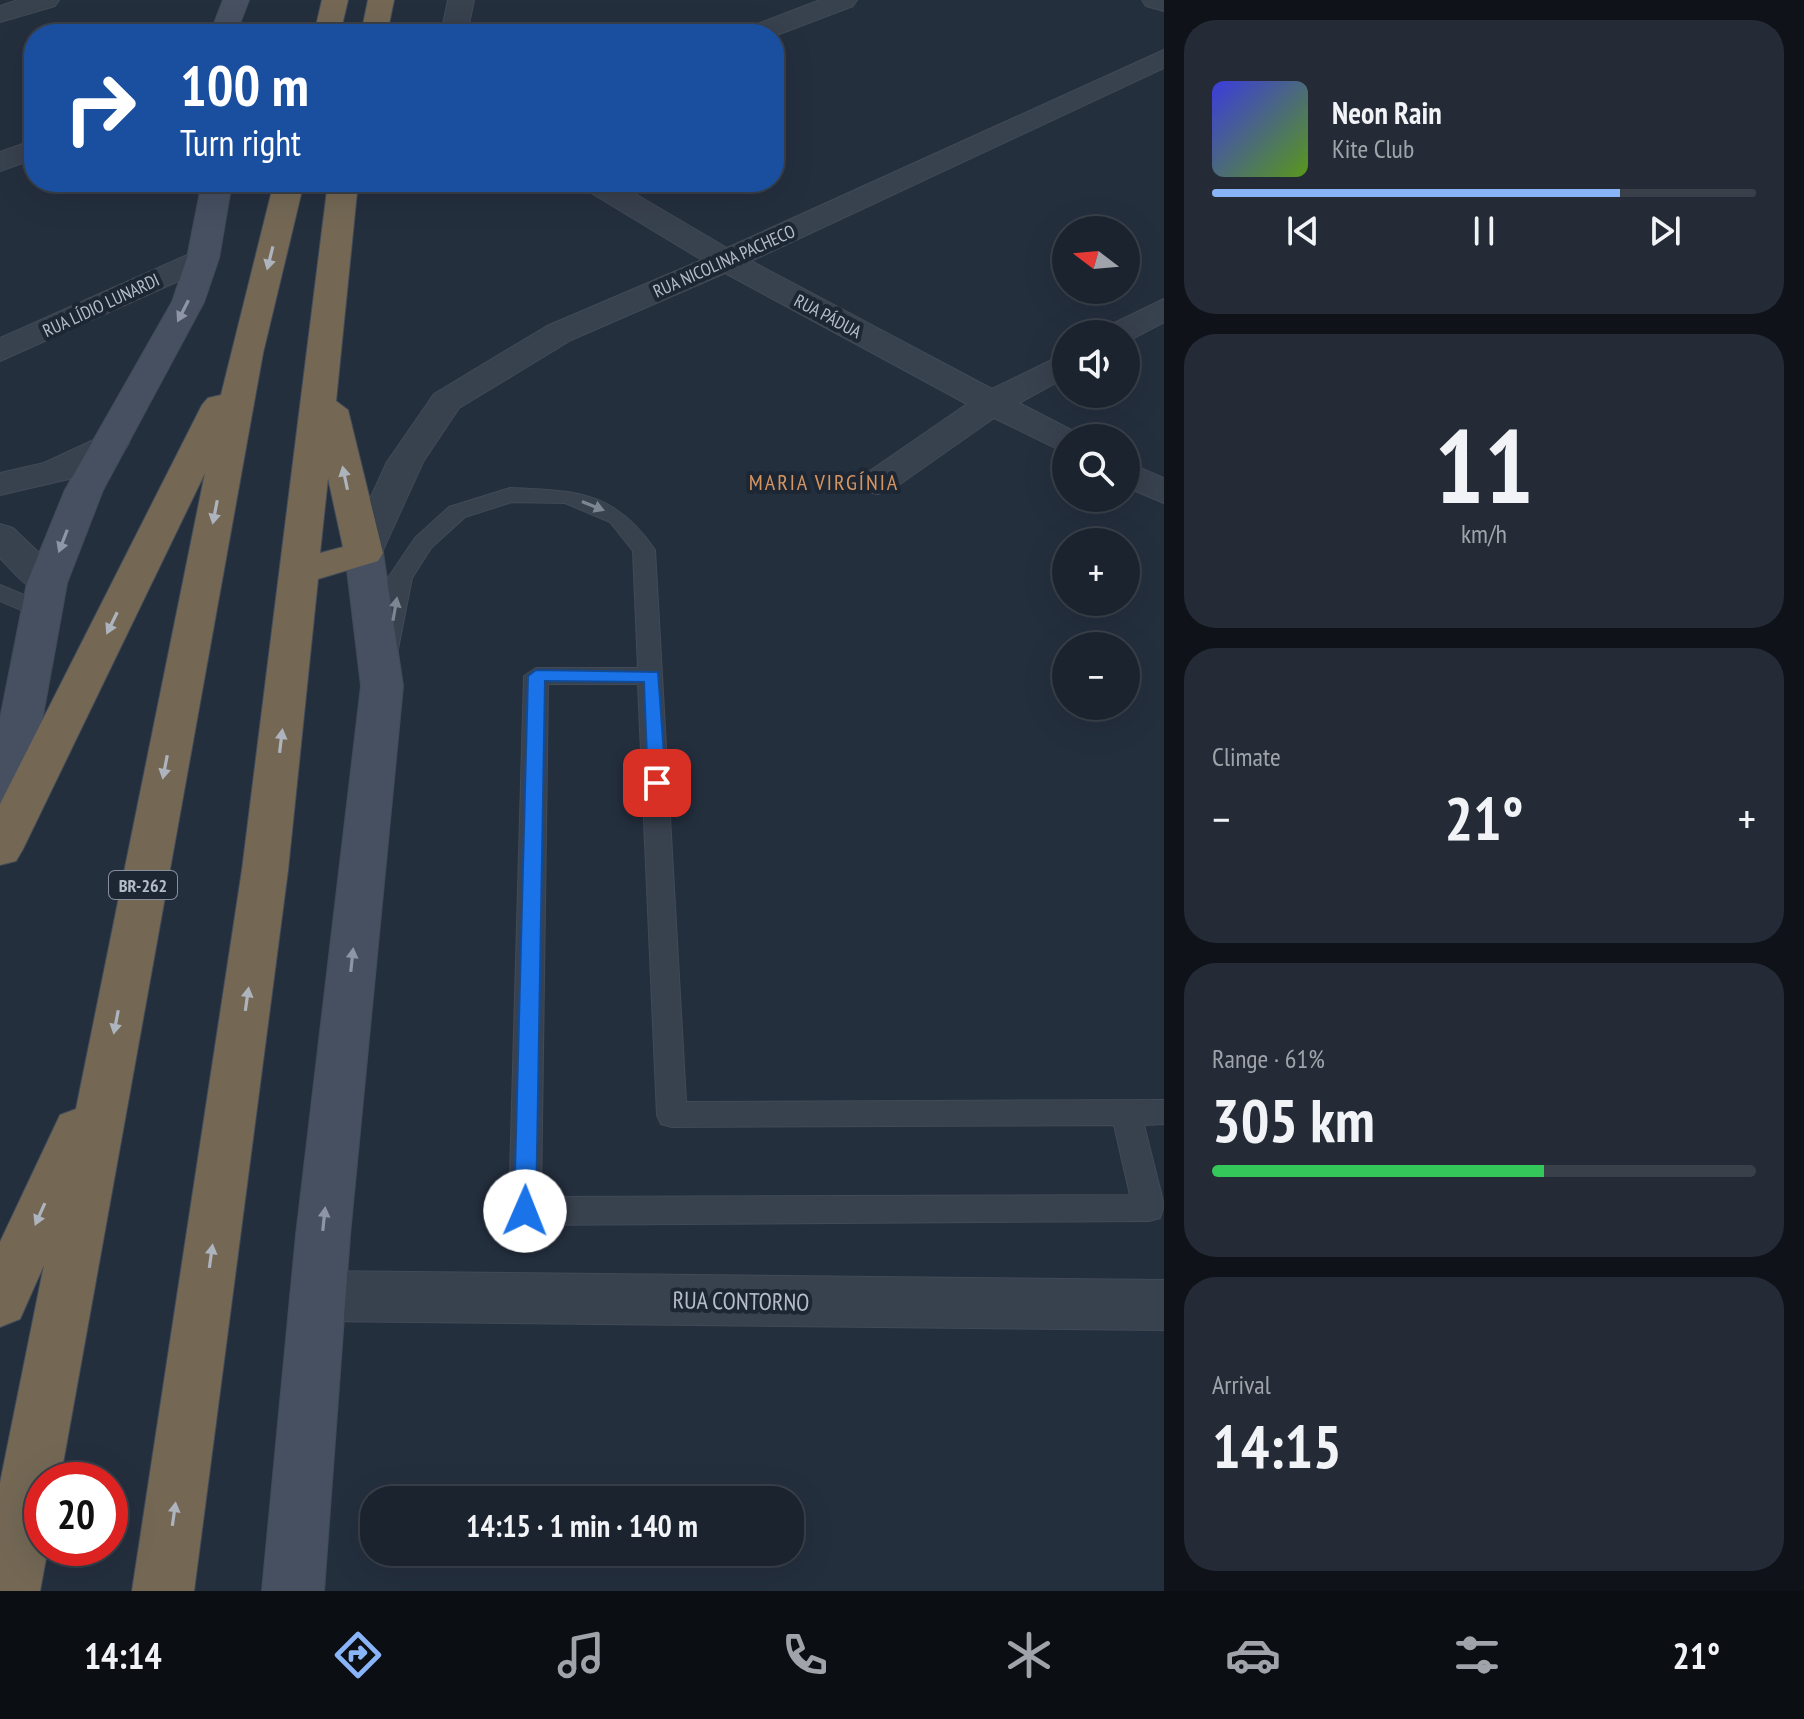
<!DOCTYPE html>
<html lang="en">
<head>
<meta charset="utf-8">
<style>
  :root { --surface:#1b232e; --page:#242b36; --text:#f1f3f6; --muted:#a0a4aa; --line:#39404a; --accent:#8ab4f8 }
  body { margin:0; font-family:"PT Sans Narrow",sans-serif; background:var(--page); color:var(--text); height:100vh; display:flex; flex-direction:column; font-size:30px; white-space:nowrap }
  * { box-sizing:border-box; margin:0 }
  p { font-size:26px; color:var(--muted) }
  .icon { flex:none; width:44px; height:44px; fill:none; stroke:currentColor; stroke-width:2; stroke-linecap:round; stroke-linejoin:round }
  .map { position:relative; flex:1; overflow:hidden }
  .sheet { display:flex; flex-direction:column; gap:20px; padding:20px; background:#0f1319; width:640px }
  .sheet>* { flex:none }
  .top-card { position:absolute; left:24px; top:24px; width:760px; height:168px; border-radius:32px; box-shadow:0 8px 32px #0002,0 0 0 2px var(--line); background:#1a4fa0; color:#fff; overflow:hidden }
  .needle { width:52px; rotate:286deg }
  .fabs { position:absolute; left:1052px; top:216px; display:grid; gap:16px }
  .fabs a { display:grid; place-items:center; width:88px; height:88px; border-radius:50%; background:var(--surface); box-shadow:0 8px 32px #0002,0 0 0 2px var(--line); font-size:40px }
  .speed { position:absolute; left:24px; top:1462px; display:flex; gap:16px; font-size:40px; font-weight:700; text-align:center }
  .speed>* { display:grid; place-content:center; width:104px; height:104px; border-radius:50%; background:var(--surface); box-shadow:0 8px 32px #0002,0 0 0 2px var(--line); line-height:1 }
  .speed .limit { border:12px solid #d22; background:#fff; color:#111 }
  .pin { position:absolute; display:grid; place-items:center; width:68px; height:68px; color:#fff; margin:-34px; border-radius:16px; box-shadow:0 4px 12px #0006 }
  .me { position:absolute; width:88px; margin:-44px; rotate:1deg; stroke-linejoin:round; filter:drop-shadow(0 0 6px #0008) }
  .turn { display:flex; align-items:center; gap:28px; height:168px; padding:0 24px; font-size:36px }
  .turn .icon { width:104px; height:104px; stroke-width:2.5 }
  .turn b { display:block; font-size:56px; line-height:68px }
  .big { font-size:60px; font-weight:800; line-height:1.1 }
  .sheet .widget { flex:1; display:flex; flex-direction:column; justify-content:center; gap:12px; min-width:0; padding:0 28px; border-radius:32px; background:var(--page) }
  .sheet .dial { align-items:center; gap:0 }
  .dial b { font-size:104px; line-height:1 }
  .song { display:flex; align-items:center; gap:24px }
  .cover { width:96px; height:96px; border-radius:12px; background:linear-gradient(135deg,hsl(240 70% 55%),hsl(90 70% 35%)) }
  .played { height:8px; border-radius:4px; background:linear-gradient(90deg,var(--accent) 75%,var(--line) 75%) }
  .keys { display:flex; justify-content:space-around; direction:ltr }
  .heat { display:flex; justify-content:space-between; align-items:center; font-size:44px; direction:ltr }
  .charge { height:12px; border-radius:6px; background:linear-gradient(90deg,#34c759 61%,var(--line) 0) }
  .trip { position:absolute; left:360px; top:1486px; width:444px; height:80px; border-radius:32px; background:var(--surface); box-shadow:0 8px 32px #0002,0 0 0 2px var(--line); font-weight:800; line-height:80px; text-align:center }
  .menu { display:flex; height:128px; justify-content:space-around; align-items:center; background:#0b0e12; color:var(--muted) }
  .menu .icon { width:56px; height:56px }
  .menu .selected { color:var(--accent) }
  .menu b { font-size:36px; color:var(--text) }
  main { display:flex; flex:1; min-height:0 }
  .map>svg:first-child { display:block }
</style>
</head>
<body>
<main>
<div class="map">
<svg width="1164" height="1591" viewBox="0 0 1164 1591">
  <rect width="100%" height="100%" fill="#242f3e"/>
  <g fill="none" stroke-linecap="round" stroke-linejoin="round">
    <!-- lane casing -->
    <g stroke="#414a57" stroke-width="2">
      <g id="lane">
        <path d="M510,488C577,491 615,491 655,550L686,1102L1164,1100V1124L1144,1125L1164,1205L1160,1218L1149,1221L525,1225L514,1221L509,1211L524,676L536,668H638L633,551L610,522L565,503L512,502L465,517L431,548L412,578L396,659H378L375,653L388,578L415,538L449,507ZM548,684H638L657,1115L661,1124L672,1127L1114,1125L1130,1195L541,1197Z"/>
        <polygon points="0,585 48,605 52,610 40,618 0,601"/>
      </g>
    </g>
    <!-- street casing -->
    <g stroke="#414a57" stroke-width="2">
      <g id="street">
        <polygon points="18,0 59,0 55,6 0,22 0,6"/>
        <polygon points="448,0 474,0 468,29 471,34 445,34 442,29"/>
        <polygon points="820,0 857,0 853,6 774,36 743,34 747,28"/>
        <polygon points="1142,0 1164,0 1164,11 1146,6"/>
        <polygon points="1164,50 1164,68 751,261 992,389 1066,353 1066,377 1019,403 1079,434 1081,438 1066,438 1066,453 994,418 890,491 877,494 864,491 859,483 864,475 967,404 725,273 571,340 459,408 423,462 378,561 364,565 350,561 345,553 387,462 434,394 547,326 702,260 583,188 579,182 615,182 727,248"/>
        <polygon points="34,140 34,159 0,171 0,152"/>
        <polygon points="203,248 214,251 219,258 214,265 0,361 0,338"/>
        <polygon points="1164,299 1164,322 1126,342 1126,334 1101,334 1106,327"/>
        <polygon points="111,432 124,435 129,443 124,451 69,479 0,495 0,473 44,463"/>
        <polygon points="1126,462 1164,478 1164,503 1126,487"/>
        <path d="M0,524L13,528L61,574L67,583L61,592C32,599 19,577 0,558Z"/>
        <polygon points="318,1271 1164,1280 1164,1330 318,1321 298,1313 290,1296 298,1279"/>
      </g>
    </g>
    <!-- secondary casing -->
    <g stroke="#414a57" stroke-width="2">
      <g id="secondary">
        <polygon points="223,0 249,0 236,34 210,34"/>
        <polygon points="202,182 232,182 219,258 204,302 103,490 67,583 22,831 16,842 0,847 0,719 27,583 65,490 172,302 187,258"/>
        <polygon points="364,541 378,545 383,553 403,686 350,1235 324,1591 262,1591 296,1235 361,686 345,553 350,545"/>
      </g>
    </g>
    <!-- highway casing -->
    <g stroke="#434c59" stroke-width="2">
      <g id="highway">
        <polygon points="322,0 348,0 340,34 314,34"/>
        <polygon points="368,0 394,0 387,34 361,34"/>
        <polygon points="274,182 304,182 263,353 60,1480 42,1480 42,1548 48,1548 40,1591 0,1591 0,1483 44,1265 20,1319 0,1327 0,1242 60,1115 76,1109 205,473 23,849 16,861 0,865 0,804 202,405 208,398 221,395"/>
        <path d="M328,182H358L336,401L348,410L383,553L378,561L318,579L288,870L194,1591H132L242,870ZM328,478L343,547L320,553Z"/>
      </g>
    </g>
    <!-- lane -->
    <use href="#lane" fill="#38414e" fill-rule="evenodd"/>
    <!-- street -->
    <use href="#street" fill="#38414e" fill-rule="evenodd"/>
    <!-- secondary -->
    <use href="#secondary" fill="#465061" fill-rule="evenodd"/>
    <!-- highway -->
    <use href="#highway" fill="#746855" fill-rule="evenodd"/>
  </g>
  <!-- one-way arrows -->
  <defs><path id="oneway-solid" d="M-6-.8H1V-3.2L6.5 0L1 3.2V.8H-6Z" transform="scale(2)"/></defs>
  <g fill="#aeb4bd">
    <use href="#oneway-solid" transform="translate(270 258) rotate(104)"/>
    <use href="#oneway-solid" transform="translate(345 478) rotate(-102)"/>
    <use href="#oneway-solid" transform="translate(215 512) rotate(101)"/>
    <use href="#oneway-solid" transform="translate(112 623) rotate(116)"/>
    <use href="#oneway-solid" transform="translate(281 741) rotate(-83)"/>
    <use href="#oneway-solid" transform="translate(165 767) rotate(101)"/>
    <use href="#oneway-solid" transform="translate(247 999) rotate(-82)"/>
    <use href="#oneway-solid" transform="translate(116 1022) rotate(101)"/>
    <use href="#oneway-solid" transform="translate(40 1214) rotate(114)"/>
    <use href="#oneway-solid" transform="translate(211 1256) rotate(-82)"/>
    <use href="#oneway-solid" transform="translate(174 1514) rotate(-82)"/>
  </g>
  <g fill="#8e96a5">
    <use href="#oneway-solid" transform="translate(183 311) rotate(117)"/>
    <use href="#oneway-solid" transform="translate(63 541) rotate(111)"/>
    <use href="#oneway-solid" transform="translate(352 960) rotate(-84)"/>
    <use href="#oneway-solid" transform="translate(324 1219) rotate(-84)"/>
  </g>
  <g fill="#7c8592">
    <use href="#oneway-solid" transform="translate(593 506) rotate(22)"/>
    <use href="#oneway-solid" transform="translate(395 609) rotate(-80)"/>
  </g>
  <!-- route -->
  <polygon fill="#1a73e8" stroke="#114b97" stroke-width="2" points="536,670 658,672 666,783 657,789 648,783 644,682 545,681 536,1211 533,1218 517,1218 514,1211 528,676"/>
  <g text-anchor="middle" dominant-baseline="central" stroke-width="8" stroke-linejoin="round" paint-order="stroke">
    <!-- far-street labels -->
    <g font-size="18" fill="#b4bcc9" stroke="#1d2633">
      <text transform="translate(724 261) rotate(-24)">RUA NICOLINA PACHECO</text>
      <text transform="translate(101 305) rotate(-25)">RUA LÍDIO LUNARDI</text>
      <text transform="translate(828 316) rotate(28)">RUA PÁDUA</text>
    </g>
    <!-- shield labels -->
    <rect fill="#1d2633" stroke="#878f9c" stroke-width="2" x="109" y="871" width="68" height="28" rx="6"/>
    <g font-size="18" font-weight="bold" fill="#b4bcc9">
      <text x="143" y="885">BR-262</text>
    </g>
    <!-- neighbourhood labels -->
    <g font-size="22" letter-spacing="2" fill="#d59563" stroke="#1d2633">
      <text x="824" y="482">MARIA VIRGÍNIA</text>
    </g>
    <!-- near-street labels -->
    <g font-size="24" fill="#b4bcc9" stroke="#1d2633">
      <text transform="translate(741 1301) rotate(1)">RUA CONTORNO</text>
    </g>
  </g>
</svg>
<div class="fabs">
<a><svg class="needle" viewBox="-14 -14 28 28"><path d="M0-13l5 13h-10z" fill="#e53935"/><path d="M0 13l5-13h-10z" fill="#a0a4aa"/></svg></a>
<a><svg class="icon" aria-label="sound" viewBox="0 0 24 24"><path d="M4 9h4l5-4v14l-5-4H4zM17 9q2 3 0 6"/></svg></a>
<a><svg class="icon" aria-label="search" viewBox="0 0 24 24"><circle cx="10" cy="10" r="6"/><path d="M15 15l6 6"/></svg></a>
<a>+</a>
<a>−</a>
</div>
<div class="speed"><div class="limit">20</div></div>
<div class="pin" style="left:657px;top:783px;background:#d93025"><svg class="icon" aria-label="arrive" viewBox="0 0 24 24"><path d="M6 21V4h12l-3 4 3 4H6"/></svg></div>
<svg class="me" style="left:525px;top:1211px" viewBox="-20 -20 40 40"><circle r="19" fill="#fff"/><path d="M0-13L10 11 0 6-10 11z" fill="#1a73e8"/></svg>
<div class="trip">14:15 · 1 min · 140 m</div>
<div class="top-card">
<div class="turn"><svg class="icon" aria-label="right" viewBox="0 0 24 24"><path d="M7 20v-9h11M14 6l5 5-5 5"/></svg><div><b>100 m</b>Turn right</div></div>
</div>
</div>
<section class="sheet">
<div class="widget">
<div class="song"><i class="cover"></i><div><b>Neon Rain</b><p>Kite Club</p></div></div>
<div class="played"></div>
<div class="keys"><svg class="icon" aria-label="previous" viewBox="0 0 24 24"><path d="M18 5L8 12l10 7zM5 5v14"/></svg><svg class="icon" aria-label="pause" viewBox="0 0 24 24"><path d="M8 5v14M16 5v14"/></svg><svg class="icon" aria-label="next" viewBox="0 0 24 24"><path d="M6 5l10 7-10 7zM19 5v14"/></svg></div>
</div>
<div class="widget dial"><b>11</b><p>km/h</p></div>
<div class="widget"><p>Climate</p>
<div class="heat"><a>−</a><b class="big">21°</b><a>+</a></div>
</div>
<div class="widget"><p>Range · 61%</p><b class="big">305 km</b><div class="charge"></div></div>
<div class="widget"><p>Arrival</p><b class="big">14:15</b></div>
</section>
</main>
<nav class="menu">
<b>14:14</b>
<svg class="icon selected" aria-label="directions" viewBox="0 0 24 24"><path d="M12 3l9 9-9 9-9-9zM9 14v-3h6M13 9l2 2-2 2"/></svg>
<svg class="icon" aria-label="music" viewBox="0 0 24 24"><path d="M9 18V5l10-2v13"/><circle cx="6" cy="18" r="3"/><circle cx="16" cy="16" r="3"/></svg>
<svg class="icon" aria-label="phone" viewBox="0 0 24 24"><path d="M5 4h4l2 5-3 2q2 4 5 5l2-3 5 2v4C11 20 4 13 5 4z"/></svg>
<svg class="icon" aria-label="climate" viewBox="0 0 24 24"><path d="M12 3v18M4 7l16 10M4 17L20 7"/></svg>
<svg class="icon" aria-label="car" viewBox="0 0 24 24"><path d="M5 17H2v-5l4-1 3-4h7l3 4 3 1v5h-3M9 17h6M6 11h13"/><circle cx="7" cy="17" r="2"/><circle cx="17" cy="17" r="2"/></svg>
<svg class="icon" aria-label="filters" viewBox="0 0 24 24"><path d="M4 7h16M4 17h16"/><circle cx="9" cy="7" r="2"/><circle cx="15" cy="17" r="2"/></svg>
<b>21°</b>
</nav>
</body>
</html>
